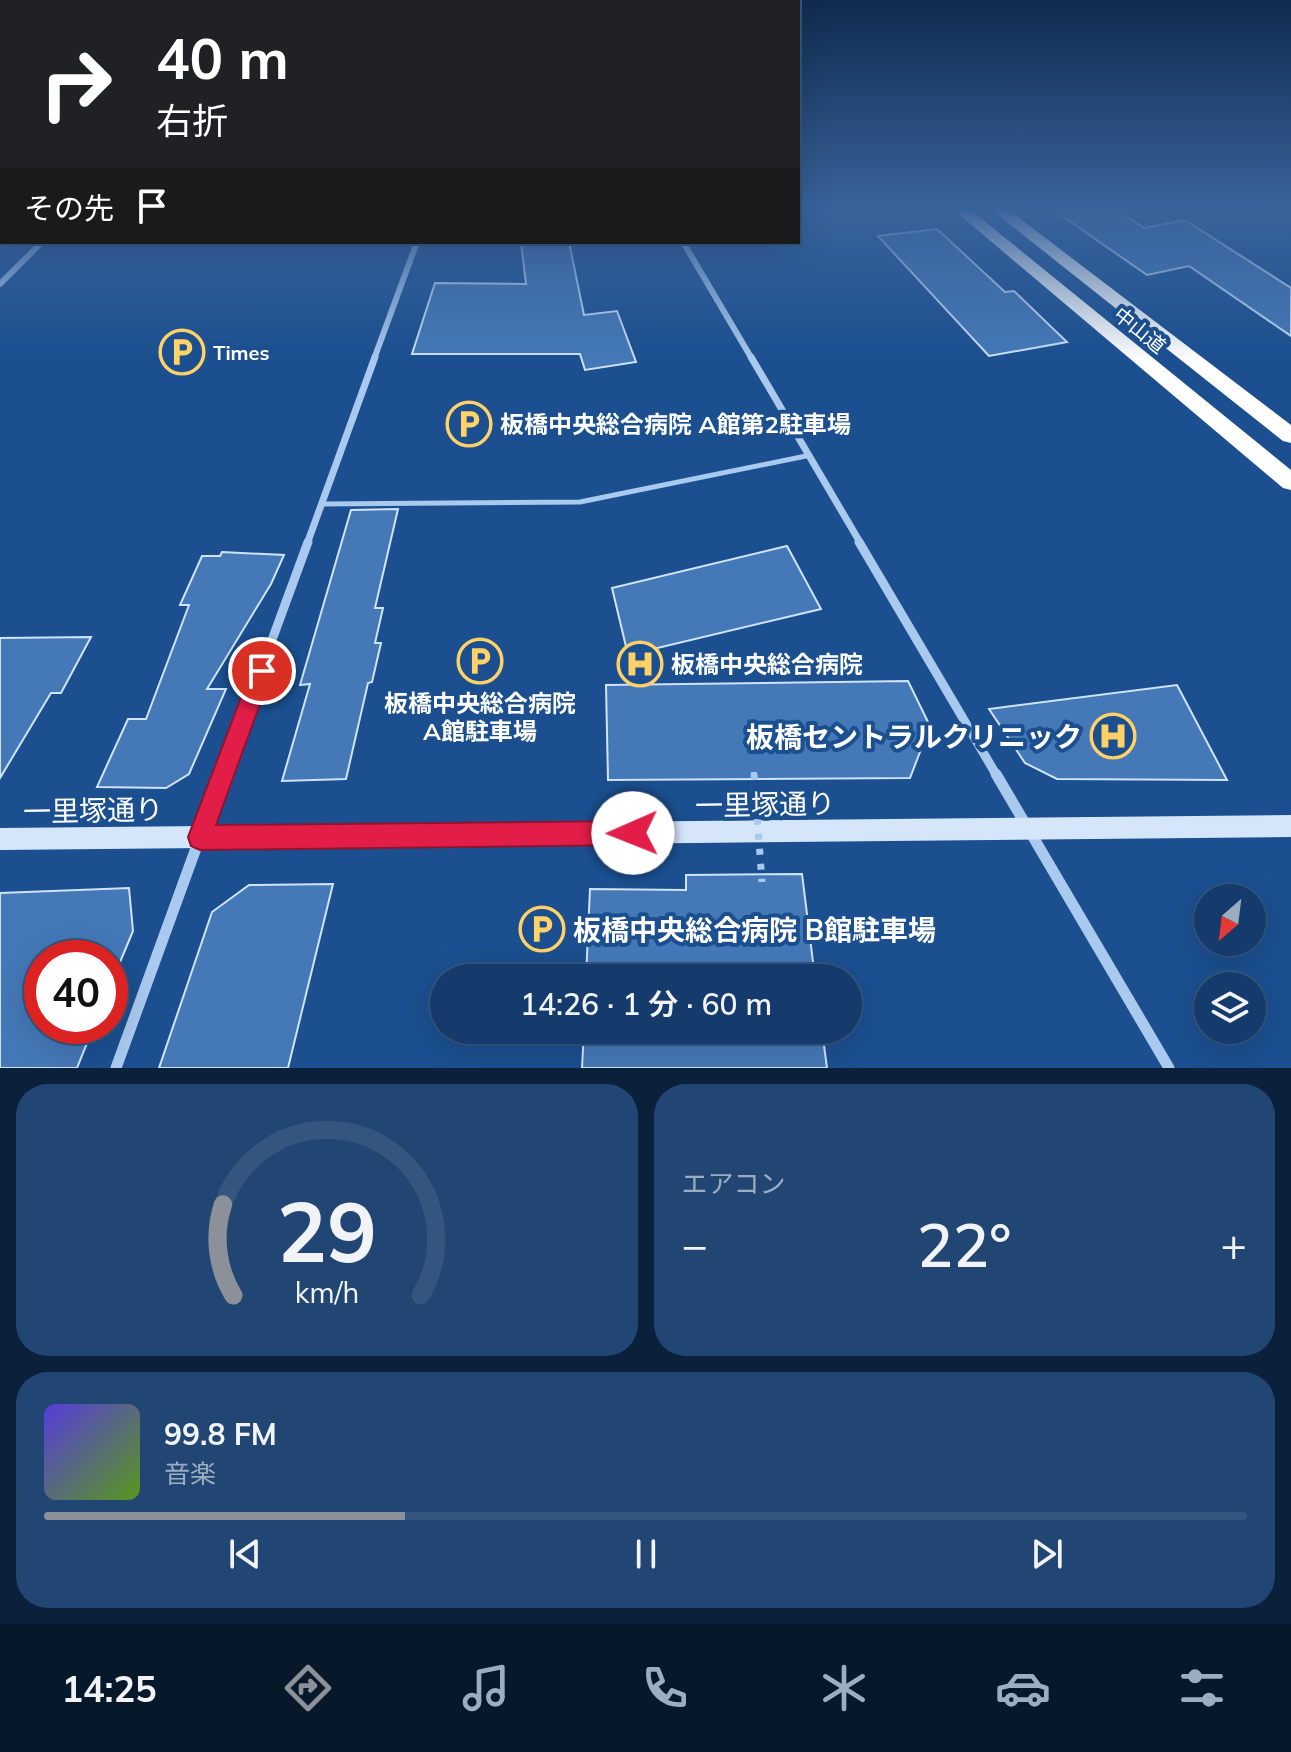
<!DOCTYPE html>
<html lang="ja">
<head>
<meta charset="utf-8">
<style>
  :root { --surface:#143b6b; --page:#214673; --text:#f1f3f6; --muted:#9dadc1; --line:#33557e; --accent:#8c9099 }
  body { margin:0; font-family:Mulish,"Noto Sans JP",sans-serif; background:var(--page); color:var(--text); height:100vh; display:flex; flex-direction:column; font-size:30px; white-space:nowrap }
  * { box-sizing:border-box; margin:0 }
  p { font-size:26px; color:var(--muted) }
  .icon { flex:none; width:44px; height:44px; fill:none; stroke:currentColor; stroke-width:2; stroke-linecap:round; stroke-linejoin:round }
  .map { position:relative; height:1068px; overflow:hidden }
  .drawer { display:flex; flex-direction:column; gap:16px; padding:16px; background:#0b203b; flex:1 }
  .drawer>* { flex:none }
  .hud { position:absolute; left:0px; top:0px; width:800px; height:244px; box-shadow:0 8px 32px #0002,0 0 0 2px var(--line); background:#202124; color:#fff; overflow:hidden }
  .needle { width:52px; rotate:208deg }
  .tools { position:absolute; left:1194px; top:884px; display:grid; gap:16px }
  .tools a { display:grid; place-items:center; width:72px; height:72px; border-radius:50%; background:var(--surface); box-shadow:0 8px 32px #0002,0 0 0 2px var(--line); font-size:40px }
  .speed { position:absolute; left:24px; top:940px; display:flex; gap:16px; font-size:40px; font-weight:700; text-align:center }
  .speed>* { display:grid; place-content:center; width:104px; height:104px; border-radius:50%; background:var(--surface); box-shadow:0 8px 32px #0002,0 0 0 2px var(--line); line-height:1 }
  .speed .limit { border:12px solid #d22; background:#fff; color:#111 }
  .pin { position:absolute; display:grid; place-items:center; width:68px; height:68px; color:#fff; margin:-34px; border:4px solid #fff; border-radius:50%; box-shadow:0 2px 8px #0007 }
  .me { position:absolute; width:88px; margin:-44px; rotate:269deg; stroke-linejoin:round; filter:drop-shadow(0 0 6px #0008) }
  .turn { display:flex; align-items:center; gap:28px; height:168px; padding:0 24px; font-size:36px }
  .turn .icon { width:104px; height:104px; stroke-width:2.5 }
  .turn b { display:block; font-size:56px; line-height:68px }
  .then { display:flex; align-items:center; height:76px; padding:0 24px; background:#0003; gap:16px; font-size:30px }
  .big { font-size:60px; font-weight:600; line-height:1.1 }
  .drawer .widget { flex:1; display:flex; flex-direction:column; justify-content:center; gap:12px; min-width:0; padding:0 28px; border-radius:32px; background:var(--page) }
  .drawer .dial { align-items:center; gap:0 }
  .dial svg { height:208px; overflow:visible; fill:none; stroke:var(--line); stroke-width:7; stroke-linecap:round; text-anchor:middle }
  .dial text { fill:var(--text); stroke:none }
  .song { display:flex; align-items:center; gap:24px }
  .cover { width:96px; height:96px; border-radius:12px; background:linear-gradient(135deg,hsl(250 70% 55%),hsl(90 70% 35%)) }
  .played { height:8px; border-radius:4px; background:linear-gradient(90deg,var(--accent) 30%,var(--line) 30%) }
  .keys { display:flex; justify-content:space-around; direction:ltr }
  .heat { display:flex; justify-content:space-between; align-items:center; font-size:44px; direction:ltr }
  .drawer .tiles { flex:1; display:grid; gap:16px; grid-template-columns:1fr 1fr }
  .widget:last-child { grid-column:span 2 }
  .trip { position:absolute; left:430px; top:964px; width:432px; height:80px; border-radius:40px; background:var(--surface); box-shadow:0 8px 32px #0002,0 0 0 2px var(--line); font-weight:600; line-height:80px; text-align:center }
  .tab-bar { display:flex; height:128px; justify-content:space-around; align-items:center; background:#08182b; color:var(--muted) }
  .tab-bar .icon { width:56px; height:56px }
  .tab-bar .active { color:var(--accent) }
  .tab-bar b { font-size:36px; color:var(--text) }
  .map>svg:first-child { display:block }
</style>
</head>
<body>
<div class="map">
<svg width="1291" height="1068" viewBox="0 0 1291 1068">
  <rect width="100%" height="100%" fill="#1b4f8f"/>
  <!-- building -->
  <g fill="#4478b7" stroke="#cfe3fa" stroke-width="2">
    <polygon points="1055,211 1118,211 1144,228 1185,220 1291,288 1291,336 1189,266 1147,275"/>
    <polygon points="937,229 1005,292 1014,291 1067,342 989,356 878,236"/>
    <polygon points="521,242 569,242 584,315 617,311 636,362 585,370 580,354 412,354 435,283 526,284"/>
    <polygon points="398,509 375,608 383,608 375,643 381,643 372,682 368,683 346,779 282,781 310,684 300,685 351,510"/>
    <polygon points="787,546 821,609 628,655 612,588"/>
    <polygon points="222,552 284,555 271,584 207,689 226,689 189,774 166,788 97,787 128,719 146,719 189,605 180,605 202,556 220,556"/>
    <polygon points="91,637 61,693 51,693 0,778 0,638"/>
    <polygon points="908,681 930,726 910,778 608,780 606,685"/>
    <polygon points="1177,685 1227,780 1057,779 1025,763 989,709"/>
    <polygon points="802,874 815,978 586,978 590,889 686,890 686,875"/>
    <polygon points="333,884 288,1068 159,1068 212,912 249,885"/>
    <polygon points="129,888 133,931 110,986 110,958 42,958 42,1026 94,1026 77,1068 0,1068 0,893"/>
    <polygon points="584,1030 822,1030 827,1068 582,1068"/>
  </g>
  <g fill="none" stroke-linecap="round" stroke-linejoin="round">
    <!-- lane -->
    <polyline stroke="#a9c9ee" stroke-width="5" points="323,504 580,502 806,456"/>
    <!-- street-far3 -->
    <g stroke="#a9c9ee" stroke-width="6">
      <polyline points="683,242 752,359"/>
      <polyline points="0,284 42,242"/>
      <polyline points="374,359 417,242"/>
    </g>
    <!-- street-far2 -->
    <g stroke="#a9c9ee" stroke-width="7">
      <polyline points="751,357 861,544"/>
      <polyline points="307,544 375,357"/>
    </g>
    <!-- street-far1 -->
    <g stroke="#a9c9ee" stroke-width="9">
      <polyline points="859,542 997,776"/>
      <polyline points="222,776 308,542"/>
    </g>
    <!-- street -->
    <g stroke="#a9c9ee" stroke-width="11">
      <polyline points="996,774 1169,1068"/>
      <polyline points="116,1068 223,774"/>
    </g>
    <!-- secondary -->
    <polygon fill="#d6e6fa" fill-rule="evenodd" points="1291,815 1291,837 0,850 0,828"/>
    <!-- highway -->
    <g fill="#fff" fill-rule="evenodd">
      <polygon points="955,211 972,211 1291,470 1291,490 1283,488"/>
      <polygon points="993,211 1010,211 1291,425 1291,443 1283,441"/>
    </g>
    <!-- path-bridge-far1 -->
    <polyline stroke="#a9c9ee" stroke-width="6" stroke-dasharray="5 7" stroke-linecap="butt" points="754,772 754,776"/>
    <!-- path-bridge -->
    <polyline stroke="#a9c9ee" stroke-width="7" stroke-dasharray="6 9" stroke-linecap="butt" points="754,774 762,882"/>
  </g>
  <!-- sky -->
  <linearGradient id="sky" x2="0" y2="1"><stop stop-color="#0f2b4f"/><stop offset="0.58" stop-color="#39639b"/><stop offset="1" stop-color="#39639b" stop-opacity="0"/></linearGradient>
  <rect width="1291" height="361" fill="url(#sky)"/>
  <!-- route -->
  <polygon fill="#e11d48" stroke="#92132f" stroke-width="2" points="262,662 269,664 272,671 216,825 633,821 642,825 645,833 642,842 633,845 200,850 191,846 188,837 251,671 254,664"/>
  <!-- icons -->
  <defs>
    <g id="parking-ring" transform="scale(2.3)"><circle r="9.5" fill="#1b4f8f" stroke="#ffd166" stroke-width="1.5"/><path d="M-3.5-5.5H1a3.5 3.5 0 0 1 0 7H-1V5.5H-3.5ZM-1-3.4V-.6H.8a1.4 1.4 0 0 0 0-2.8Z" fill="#ffd166"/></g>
    <g id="hospital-ring" transform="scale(2.3)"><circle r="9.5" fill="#1b4f8f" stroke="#ffd166" stroke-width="1.5"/><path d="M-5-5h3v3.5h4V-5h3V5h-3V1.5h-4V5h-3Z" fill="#ffd166"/></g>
  </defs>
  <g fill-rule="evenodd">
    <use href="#parking-ring" x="182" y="352"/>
    <use href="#parking-ring" x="469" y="424"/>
    <use href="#parking-ring" x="480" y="661"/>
    <use href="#hospital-ring" x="640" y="664"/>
    <use href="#hospital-ring" x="1113" y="736"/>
    <use href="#parking-ring" x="542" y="929"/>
  </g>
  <g text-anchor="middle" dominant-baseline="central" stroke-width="8" stroke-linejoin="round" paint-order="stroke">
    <!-- far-street labels -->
    <g font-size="20" fill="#fff" stroke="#1b4f8f">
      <text transform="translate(1140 330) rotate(39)">中山道</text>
    </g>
    <!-- far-poi labels -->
    <g font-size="20" font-weight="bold" fill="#fff" stroke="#1b4f8f" text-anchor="start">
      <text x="213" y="352">Times</text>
    </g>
    <!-- poi labels -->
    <g font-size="24" font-weight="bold" fill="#fff" stroke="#1b4f8f" text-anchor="start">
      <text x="500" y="424">板橋中央総合病院 A館第2駐車場</text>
      <text x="671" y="664">板橋中央総合病院</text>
      <text x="480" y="703" text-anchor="middle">板橋中央総合病院<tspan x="480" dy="28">A館駐車場</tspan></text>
    </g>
    <!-- near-poi labels -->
    <g font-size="28" font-weight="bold" fill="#fff" stroke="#1b4f8f" text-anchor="end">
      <text x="1082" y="736">板橋セントラルクリニック</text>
      <text x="573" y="929" text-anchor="start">板橋中央総合病院 B館駐車場</text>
    </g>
    <!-- near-street labels -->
    <g font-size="28" fill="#fff" stroke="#1b4f8f">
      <text transform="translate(765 804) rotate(-1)">一里塚通り</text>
      <text transform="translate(93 810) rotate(-1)">一里塚通り</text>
    </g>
  </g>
</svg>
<div class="tools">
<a><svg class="needle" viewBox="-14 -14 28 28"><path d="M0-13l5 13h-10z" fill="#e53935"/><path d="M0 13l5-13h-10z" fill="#9dadc1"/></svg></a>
<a><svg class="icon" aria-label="layers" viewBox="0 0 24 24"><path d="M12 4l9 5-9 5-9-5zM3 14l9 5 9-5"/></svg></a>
</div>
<div class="speed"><div class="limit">40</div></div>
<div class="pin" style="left:262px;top:671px;background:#d93025"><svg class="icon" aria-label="arrive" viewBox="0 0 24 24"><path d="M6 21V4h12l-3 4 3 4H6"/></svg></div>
<svg class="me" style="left:633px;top:833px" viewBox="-20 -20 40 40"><circle r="19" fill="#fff"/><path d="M0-13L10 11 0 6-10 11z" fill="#e11d48"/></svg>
<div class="trip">14:26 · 1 分 · 60 m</div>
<div class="hud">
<div class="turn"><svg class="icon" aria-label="right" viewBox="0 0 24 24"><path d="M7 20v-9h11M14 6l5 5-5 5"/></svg><div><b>40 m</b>右折</div></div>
<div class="then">その先<svg class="icon" aria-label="arrive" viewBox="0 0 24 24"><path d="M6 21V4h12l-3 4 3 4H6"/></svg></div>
</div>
</div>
<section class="drawer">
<div class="tiles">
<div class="widget dial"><svg viewBox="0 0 100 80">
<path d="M14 69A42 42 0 1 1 86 69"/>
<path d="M14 69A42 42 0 0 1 10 34" stroke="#8c9099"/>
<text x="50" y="56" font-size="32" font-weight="700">29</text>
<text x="50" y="72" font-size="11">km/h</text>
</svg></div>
<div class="widget"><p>エアコン</p>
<div class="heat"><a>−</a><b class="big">22°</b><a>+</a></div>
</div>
<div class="widget">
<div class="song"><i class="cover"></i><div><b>99.8 FM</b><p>音楽</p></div></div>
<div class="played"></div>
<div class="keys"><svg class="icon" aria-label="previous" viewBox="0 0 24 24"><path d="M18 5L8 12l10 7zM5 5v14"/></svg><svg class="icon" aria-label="pause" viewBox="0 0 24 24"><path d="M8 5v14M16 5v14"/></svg><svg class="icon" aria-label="next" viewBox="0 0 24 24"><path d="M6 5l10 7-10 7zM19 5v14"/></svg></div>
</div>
</div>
</section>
<nav class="tab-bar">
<b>14:25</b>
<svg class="icon active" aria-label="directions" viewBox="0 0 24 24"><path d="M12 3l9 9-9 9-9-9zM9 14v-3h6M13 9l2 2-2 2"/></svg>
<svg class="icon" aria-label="music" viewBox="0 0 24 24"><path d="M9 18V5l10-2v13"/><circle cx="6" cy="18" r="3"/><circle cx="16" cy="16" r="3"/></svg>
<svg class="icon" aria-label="phone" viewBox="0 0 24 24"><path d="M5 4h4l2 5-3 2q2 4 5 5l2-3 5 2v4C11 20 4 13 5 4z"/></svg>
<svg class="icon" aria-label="climate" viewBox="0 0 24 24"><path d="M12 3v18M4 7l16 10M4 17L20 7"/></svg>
<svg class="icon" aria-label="car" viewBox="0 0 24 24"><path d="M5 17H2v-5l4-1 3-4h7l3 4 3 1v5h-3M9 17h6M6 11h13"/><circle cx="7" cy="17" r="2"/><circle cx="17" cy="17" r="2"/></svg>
<svg class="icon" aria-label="filters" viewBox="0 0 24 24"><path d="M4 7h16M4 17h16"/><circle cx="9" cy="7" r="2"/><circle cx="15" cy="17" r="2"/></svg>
</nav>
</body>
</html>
